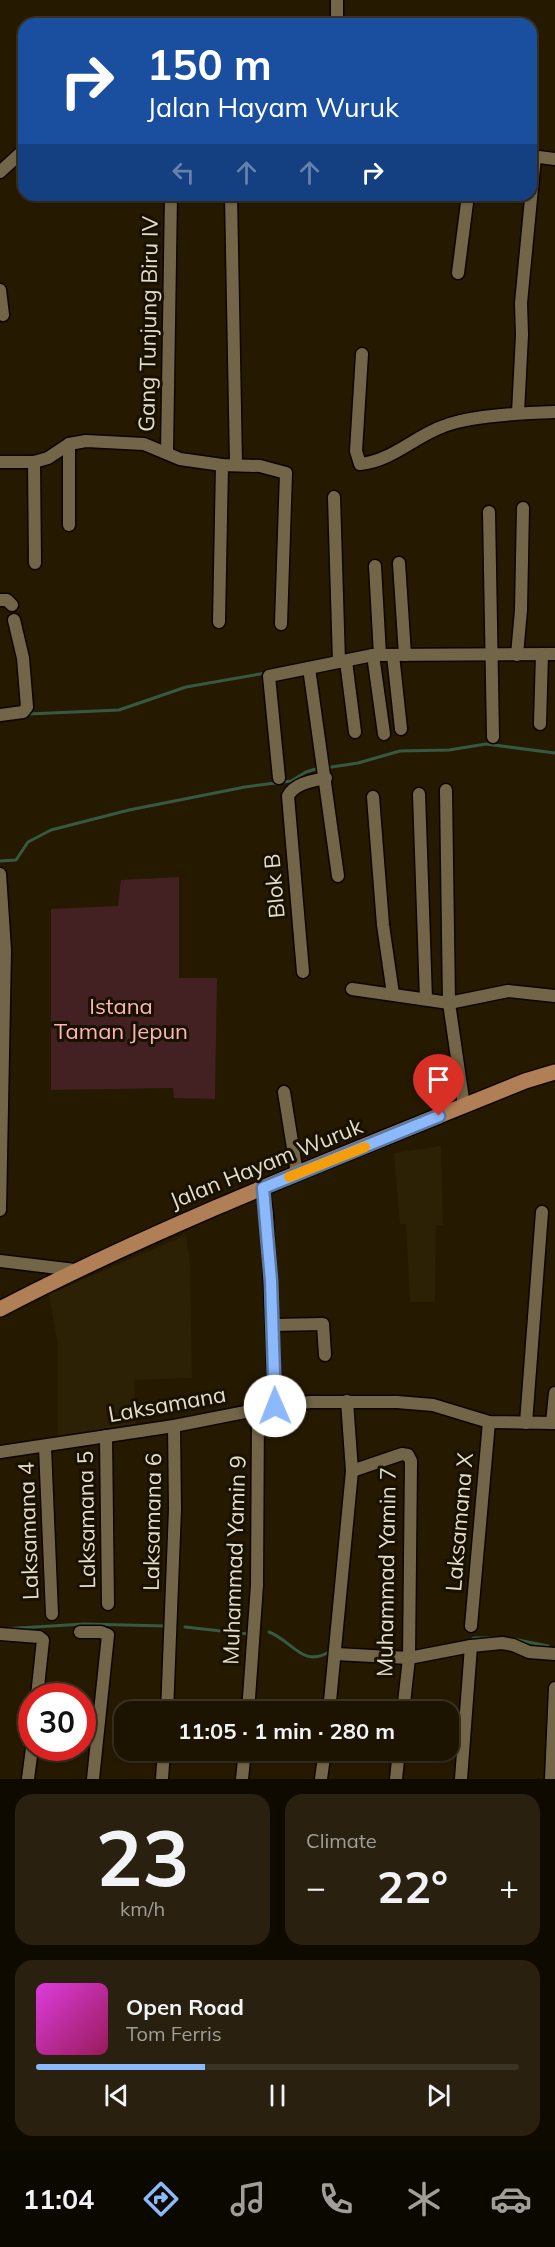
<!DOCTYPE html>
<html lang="en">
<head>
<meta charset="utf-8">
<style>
  :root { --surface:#1c1300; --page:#29200f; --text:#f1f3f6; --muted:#a09e99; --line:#3a3222; --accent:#8cb9fc }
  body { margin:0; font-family:Mulish,sans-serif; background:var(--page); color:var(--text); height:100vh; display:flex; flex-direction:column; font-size:22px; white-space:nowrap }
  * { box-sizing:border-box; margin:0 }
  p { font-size:20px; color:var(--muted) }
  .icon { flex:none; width:33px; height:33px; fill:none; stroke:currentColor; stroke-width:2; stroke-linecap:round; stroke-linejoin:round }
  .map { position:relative; height:1779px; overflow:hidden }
  .details { display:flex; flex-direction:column; gap:15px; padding:15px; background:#0f0a00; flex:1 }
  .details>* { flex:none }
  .banner { position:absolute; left:18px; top:18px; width:519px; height:183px; border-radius:18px; box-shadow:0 2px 4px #0004,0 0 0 2px var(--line); background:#1a4fa0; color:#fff; overflow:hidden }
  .speed { position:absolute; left:18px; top:1683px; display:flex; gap:12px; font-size:30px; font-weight:700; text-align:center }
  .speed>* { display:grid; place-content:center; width:78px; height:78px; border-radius:50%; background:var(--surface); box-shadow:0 2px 4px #0004,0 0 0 2px var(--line); line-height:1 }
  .speed .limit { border:9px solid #d22; background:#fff; color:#111 }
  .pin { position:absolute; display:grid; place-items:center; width:51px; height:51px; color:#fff; margin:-62px -26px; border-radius:50% 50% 50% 0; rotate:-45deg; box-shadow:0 0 6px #0007 }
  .pin .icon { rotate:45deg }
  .me { position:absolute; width:66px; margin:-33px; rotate:359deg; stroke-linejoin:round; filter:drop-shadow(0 0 4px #0008) }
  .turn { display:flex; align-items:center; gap:21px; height:126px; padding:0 30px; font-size:27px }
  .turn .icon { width:78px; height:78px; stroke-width:2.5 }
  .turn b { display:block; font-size:42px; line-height:51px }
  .lanes { display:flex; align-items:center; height:57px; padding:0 30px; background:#0003; justify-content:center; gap:30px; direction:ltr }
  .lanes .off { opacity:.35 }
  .big { font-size:45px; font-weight:700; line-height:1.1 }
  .details .tile { flex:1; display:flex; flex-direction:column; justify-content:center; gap:9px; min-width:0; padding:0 21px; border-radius:18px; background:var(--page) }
  .details .dial { align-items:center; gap:0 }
  .dial b { font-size:78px; line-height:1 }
  .song { display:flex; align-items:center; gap:18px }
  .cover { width:72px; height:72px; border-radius:9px; background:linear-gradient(135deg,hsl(300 70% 55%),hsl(330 70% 35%)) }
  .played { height:6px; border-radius:3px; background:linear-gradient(90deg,var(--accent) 35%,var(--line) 35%) }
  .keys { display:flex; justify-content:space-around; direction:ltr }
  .heat { display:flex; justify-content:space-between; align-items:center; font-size:33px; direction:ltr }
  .details .tiles { flex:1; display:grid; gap:15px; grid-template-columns:1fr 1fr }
  .tile:last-child { grid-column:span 2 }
  .trip { position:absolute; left:114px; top:1701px; width:345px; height:60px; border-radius:18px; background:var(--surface); box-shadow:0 2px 4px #0004,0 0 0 2px var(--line); font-weight:700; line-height:60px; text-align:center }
  .dock { display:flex; height:96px; justify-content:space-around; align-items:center; background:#0b0800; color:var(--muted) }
  .dock .icon { width:42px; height:42px }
  .dock .active { color:var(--accent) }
  .dock b { font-size:27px; color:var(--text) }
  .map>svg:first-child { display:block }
</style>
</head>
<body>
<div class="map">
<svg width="555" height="1779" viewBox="0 0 555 1779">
  <rect width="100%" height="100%" fill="#251900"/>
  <!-- built -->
  <g fill="#2c2104">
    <polygon points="441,1146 443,1225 436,1225 435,1302 410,1302 406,1224 400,1224 394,1153"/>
    <polygon points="186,1235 190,1264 192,1378 134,1380 136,1426 58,1442 58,1345 47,1284 54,1292"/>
  </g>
  <!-- green -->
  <polygon fill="#432122" points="179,877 179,978 217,978 215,1099 174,1098 173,1088 51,1090 51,909 118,906 121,880"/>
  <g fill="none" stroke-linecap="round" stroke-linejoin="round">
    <!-- stream -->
    <g stroke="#365943" stroke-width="3">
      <polyline points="28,714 119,710 186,687 266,673"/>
      <polyline points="325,768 358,763 400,751 449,750 486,744 555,753"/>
      <polyline points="0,861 16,860 28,842 51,830 129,810 245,787 291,781 306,772 319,768"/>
      <polyline points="185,1627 248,1634"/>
      <polyline points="2,1629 84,1624 166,1626"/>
      <path d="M269,1632C293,1641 302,1669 331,1651"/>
      <polyline points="513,1639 548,1646"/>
      <polyline points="469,1641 474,1638 497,1638"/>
    </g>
    <!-- minor casing -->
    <g stroke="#0d0400" stroke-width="15">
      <g id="minor">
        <polyline points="337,24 337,0"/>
        <polyline points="531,156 555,159"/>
        <polyline points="0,172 24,150"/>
        <polyline points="231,195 236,464"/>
        <polyline points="458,273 468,195"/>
        <polyline points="0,290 3,315"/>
        <path d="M362,354L356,451L360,464C392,461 415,436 444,426C472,415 525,413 555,412"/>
        <polyline points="518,413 522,335 521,303 535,157"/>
        <polyline points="69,444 69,525"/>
        <polyline points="167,453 171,195"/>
        <polyline points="0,462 34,462 48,458 69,444 86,441 144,444 180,459 222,465 260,466 286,473 281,624"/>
        <polyline points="34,462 35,563"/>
        <polyline points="334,497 339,662"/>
        <polyline points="489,512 493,737"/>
        <polyline points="399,563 405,655"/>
        <polyline points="375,566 380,655"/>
        <polyline points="0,600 7,600 12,605"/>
        <polyline points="219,622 222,465"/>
        <polyline points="373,655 384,734"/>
        <polyline points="393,655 401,729"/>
        <polyline points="517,655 521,610 523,508"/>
        <polyline points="346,661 355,732"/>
        <polyline points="309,668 338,876"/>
        <polyline points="0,715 23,712 27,707 23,658 14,620"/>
        <polyline points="540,724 542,654"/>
        <polyline points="279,778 269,676 373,655 555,654"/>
        <polyline points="419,794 426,999"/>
        <polyline points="373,797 383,925 393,994"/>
        <polyline points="0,874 5,950 0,1210"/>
        <path d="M303,972L288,796C295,783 312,781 326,778"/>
        <polyline points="352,989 449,1003 446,790"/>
        <polyline points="284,1092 297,1173"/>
        <polyline points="464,1106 449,1003 508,991 555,996"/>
        <polyline points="263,1188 267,1215 275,1406"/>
        <polyline points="0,1261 75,1270"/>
        <polyline points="273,1325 323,1324 325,1355"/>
        <polyline points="526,1423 542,1212"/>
        <polyline points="552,1423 555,1393"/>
        <polyline points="106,1436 108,1604"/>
        <polyline points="45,1447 52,1614"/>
        <polyline points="0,1452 174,1426 275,1406 310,1402 397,1402 433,1405 489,1422 555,1423"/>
        <polyline points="352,1471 402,1454 408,1455 411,1461 409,1658 403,1712"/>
        <polyline points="471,1626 489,1422"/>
        <polyline points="80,1632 101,1632 108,1635 93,1779"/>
        <polyline points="0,1634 39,1637 43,1640 37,1696"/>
        <polyline points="336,1654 409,1658 471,1646 502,1643 513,1645 529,1652 555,1654"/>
        <polyline points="167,1712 175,1509 174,1426"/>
        <polyline points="248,1712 257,1585 258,1409"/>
        <polyline points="329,1712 352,1471 347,1401"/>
        <polyline points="28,1779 32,1748"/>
        <polyline points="162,1779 164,1750"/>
        <polyline points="242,1779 245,1750"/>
        <polyline points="321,1779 325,1750"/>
        <polyline points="396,1779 399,1750"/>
        <polyline points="461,1779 471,1646"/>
        <polyline points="551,1779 555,1688"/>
      </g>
    </g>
    <!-- major casing -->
    <g stroke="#0d0400" stroke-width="18">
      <path id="major" d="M0,1309C169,1221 348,1153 525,1081L555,1072"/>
    </g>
    <!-- minor -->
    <use href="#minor" stroke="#736648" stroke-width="12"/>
    <!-- major -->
    <use href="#major" stroke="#b07f56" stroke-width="15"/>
  </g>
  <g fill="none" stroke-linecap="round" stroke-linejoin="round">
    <!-- route casing -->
    <g stroke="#5b78a4" stroke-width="15">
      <polyline id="route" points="275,1406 271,1281 263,1188 439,1116"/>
    </g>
    <!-- route -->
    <use href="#route" stroke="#8cb9fc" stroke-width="10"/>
    <!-- slow -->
    <polyline stroke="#f59e0b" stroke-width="10" points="289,1177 365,1147"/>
  </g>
  <g text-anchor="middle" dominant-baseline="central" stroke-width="6" stroke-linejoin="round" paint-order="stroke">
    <!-- street labels -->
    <g font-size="22" fill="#e5decd" stroke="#191100">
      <text transform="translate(148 324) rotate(-89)">Gang Tunjung Biru IV</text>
      <text transform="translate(274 886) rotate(-95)">Blok B</text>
      <text transform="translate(266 1163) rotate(-22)">Jalan Hayam Wuruk</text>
      <text transform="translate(167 1404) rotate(-10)">Laksamana</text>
      <text transform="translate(86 1520) rotate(-91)">Laksamana 5</text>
      <text transform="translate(152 1522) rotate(-89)">Laksamana 6</text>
      <text transform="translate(459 1522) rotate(-85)">Laksamana X</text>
      <text transform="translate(28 1531) rotate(-92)">Laksamana 4</text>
      <text transform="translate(234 1560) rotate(-88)">Muhammad Yamin 9</text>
      <text transform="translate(386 1572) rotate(-89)">Muhammad Yamin 7</text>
    </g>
    <!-- park labels -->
    <g font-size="22" fill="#fdb5b5" stroke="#191100">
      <text x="121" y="1006">Istana<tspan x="121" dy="25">Taman Jepun</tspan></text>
    </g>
  </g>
</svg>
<div class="speed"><div class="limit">30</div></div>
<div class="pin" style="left:439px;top:1116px;background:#d93025"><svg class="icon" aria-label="arrive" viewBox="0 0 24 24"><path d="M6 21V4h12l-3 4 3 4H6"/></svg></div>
<svg class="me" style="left:275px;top:1406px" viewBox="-20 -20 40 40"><circle r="19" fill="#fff"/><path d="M0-13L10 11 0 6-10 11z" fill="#8cb9fc"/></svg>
<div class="trip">11:05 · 1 min · 280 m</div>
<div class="banner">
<div class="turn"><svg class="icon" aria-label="right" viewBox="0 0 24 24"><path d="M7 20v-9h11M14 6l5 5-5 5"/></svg><div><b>150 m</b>Jalan Hayam Wuruk</div></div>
<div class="lanes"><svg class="icon off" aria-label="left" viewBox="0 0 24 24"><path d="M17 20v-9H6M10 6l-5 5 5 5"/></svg><svg class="icon off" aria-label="ahead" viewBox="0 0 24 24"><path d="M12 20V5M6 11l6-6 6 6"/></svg><svg class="icon off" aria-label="ahead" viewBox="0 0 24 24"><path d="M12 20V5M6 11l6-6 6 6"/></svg><svg class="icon" aria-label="right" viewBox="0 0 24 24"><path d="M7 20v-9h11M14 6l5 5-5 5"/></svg></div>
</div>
</div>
<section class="details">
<div class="tiles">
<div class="tile dial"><b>23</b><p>km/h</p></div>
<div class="tile"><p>Climate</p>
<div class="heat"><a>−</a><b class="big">22°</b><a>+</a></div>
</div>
<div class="tile">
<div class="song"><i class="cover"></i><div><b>Open Road</b><p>Tom Ferris</p></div></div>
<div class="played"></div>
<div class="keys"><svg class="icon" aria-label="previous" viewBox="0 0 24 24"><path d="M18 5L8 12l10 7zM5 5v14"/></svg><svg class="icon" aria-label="pause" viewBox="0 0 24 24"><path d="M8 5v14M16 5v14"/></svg><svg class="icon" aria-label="next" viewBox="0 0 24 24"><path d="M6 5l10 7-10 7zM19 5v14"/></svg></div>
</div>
</div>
</section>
<nav class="dock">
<b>11:04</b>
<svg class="icon active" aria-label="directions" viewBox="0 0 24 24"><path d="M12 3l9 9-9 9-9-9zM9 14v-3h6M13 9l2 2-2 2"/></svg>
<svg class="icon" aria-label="music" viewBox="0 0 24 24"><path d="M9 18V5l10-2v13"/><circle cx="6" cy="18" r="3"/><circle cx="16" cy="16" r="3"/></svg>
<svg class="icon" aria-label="phone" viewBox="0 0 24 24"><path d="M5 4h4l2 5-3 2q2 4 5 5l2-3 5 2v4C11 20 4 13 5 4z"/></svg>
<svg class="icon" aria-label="climate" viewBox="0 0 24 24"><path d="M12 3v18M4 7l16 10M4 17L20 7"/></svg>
<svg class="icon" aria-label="car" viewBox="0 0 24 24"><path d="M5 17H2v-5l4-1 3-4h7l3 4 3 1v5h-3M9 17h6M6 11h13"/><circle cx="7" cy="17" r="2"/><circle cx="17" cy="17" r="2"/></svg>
</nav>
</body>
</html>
